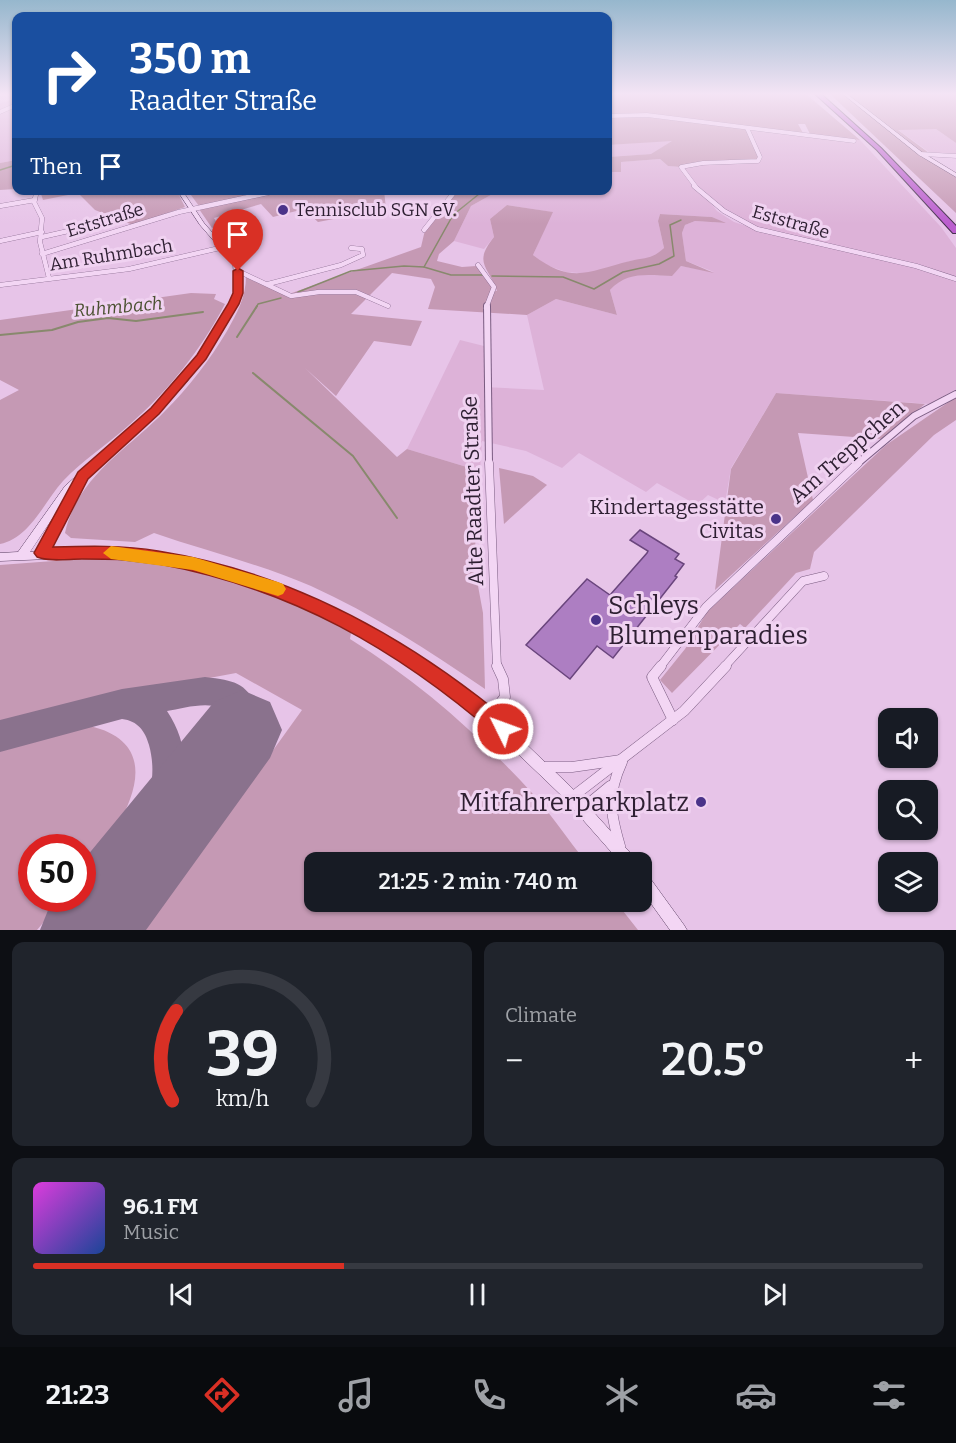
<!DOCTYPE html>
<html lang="en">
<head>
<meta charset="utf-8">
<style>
  :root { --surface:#171b24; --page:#20242c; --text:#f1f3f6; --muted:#9ea1a6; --line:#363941; --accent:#d93025 }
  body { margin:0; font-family:Bitter,serif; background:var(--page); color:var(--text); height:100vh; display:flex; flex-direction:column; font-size:22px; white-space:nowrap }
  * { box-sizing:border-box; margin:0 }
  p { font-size:20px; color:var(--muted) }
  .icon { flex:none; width:33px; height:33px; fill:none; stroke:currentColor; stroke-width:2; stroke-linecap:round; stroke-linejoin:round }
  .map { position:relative; height:930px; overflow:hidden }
  .side { display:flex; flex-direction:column; gap:12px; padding:12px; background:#0d0f14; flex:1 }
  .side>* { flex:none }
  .top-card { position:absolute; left:12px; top:12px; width:600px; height:183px; border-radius:12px; box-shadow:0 2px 4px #0004; background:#1a4fa0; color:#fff; overflow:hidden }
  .controls { position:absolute; left:878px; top:708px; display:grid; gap:12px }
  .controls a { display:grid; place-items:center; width:60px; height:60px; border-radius:12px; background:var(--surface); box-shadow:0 2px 4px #0004; font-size:30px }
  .speed { position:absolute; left:18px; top:834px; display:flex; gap:12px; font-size:30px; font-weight:700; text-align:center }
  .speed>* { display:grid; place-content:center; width:78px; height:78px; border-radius:50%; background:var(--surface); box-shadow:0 2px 4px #0004; line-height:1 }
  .speed .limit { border:9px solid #d22; background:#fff; color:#111 }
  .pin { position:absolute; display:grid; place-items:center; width:51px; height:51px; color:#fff; margin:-62px -26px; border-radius:50% 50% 50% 0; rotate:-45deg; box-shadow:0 0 6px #0007 }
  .pin .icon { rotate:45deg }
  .me { position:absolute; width:66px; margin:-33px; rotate:312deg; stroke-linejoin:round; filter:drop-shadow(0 0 4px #0008) }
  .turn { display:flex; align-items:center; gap:21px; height:126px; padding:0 18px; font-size:27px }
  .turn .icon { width:78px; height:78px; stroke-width:2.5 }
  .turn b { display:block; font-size:42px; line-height:51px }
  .then { display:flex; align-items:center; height:57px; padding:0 18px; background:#0003; gap:12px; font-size:22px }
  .big { font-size:45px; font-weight:600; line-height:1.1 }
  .side .tile { flex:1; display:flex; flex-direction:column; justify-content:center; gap:9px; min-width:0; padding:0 21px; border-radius:12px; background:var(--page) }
  .side .dial { align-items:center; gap:0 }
  .dial svg { height:156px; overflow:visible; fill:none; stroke:var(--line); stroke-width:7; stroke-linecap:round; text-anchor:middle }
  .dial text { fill:var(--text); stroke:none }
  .song { display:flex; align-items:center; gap:18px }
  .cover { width:72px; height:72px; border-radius:9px; background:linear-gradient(135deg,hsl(300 70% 55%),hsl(220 70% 35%)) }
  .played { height:6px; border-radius:3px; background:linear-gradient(90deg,var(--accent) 35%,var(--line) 35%) }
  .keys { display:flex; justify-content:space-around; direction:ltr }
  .heat { display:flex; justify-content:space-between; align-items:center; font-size:33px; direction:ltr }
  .side .tiles { flex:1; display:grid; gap:12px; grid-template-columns:1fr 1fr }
  .tile:last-child { grid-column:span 2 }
  .trip { position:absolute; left:304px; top:852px; width:348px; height:60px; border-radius:12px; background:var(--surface); box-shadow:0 2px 4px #0004; font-weight:600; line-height:60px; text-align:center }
  .menu { display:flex; height:96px; justify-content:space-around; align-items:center; background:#090b0e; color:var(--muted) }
  .menu .icon { width:42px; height:42px }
  .menu .active { color:var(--accent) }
  .menu b { font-size:27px; color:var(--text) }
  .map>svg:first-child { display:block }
</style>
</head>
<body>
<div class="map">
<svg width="956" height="930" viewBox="0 0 956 930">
  <rect width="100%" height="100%" fill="#e7c4e8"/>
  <!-- farmland -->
  <g fill="#ddb2d8">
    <polygon points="16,99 16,160 0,163 0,103"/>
    <polygon points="748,128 860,140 941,227 956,248 956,277 932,269 758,228 735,219 702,192 717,211 734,222 759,230 911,266 956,280 956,389 930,404 776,393 731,468 725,503 708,495 697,505 657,483 646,492 579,453 562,468 526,451 482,441 480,471 407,449 460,340 484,346 484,387 544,390 527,315 556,299 617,315 610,290 619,280 636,274 671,276 681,266 714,272 686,261 682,233 685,225 695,221 724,223 712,217 660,214 658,221 664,248 654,258 630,261 591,274 566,272 546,265 533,255 552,212 507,205 490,219 494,237 484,249 454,241 471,206 498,191 608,190 608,172 620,172 620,162 660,159 668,166 681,167 703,163 758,161 761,157"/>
    <polygon points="897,129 936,129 956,143 956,154 929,152"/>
    <polygon points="675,140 652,154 608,157 608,145"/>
  </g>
  <!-- green -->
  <g fill="#c599b4">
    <polygon points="608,94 806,94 860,140 810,134 805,124 798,124 803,133 748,128 760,160 681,167 668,166 660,159 621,162 621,172 609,172 608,157 651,154 672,141 608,145"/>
    <polygon points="830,94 956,94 956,143 936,129 898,130 929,153 922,153 956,176 956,213"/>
    <polygon points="16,160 16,189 0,190 0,163"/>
    <polygon points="384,190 386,209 318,222 304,209 273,217 261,204 214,218 219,226 212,228 199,209 286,191"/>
    <polygon points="40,191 177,191 185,207 133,225 95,210 78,193 43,200"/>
    <polygon points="188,191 242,191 244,197 199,206"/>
    <path d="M456,191H498L471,206L454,241L439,254L437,261L462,267L476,266L491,284V290L497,291C488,266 473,263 494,237L490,219L507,205L553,212L533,255C572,285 589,271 630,261C646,257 651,260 664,248L658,221L660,214L712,217L726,223L695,221L685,225L682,233L686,261L714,273L681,266L672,276C648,275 627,271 610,290L617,315L556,299L527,315L428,309L435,287L431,279L392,273L351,314L422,321L411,346L374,341L336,396L305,368L397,457L407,449L480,471L474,564L483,613L485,689C429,651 373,614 311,586C260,564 206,551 154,533L135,542L71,538L65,533C77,477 127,450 165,411C188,388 210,360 227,331C237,313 246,297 246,276L289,294L421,247L425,230Z"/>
    <path d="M191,293L216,294L214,299L225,304C201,350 168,391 129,425C108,444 83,460 63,481C44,502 30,538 0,544V400L19,390L0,380V320Z"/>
    <polygon points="776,393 925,404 882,439 798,433 813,500 715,590 731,469"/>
    <polygon points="956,397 956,420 934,435 814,552 810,569 796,573 745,628 740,624 672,693 660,680 685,649 707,612 886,445"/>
    <polygon points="499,468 533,476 547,485 504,524"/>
    <path d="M93,558C135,561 176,565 216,575C263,587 309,609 351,633L350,639C418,681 478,734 532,793C552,815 568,840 586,862H315V902H616L638,930H144L302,710L236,673L86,701L0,724V565Z"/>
    <path d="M90,726C178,747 117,833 83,874L82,848H32V898L63,899L37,930H0V748L67,729Z"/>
  </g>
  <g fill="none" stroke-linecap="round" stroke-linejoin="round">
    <!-- stream-far1 -->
    <g stroke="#88896d" stroke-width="1.5">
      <polyline points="0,170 16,165"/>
      <polyline points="424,267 453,215 484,190"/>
      <polyline points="492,276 563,277 594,289 623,272 659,264 674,256 670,225 681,220"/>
      <polyline points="298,292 351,271 404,266 424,267 451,275 485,275"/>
      <polyline points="256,308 258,304 281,298"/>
    </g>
    <!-- stream -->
    <g stroke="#88896d" stroke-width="2">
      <polyline points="0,335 52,330 78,322 108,318 136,321 203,312"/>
      <polyline points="237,337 257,306"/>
      <polyline points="253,373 353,456 397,518"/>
    </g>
    <!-- taxiway -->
    <path fill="#8a728d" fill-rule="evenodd" d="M205,677C240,681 248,684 261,717L253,741L242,746L231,741L226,730L231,717C219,697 186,708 167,711C216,783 152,871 111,930H83L78,918C102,861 168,815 149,745C145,731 138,721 122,719L0,752V720L122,689Z"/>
    <!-- runway -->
    <polygon fill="#8a728d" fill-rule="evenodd" points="242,690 270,702 282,730 270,758 146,930 40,930 53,898 82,898 82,862 214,702"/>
  </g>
  <!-- building -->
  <polygon fill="#ad7ec2" stroke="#6a457d" stroke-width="1.5" points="640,530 679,554 675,559 684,564 675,576 677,577 613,658 597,646 570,679 526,645 587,579 610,595 647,553 648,551 630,540"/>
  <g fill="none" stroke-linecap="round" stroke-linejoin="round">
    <!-- minor-far4 casing -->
    <g stroke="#7a5c81" stroke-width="4.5">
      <g id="minor-far4">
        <polyline points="0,112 16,105"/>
        <polyline points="608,116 647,115 854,141"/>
        <polyline points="921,154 956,156"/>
        <polyline points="696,187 681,167 703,163 758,161 760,157 747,128"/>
      </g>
    </g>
    <!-- minor-far3 casing -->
    <g stroke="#7a5c81" stroke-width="5">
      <g id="minor-far3">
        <polyline points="694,186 724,211 757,229 916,266 956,279"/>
        <polyline points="37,191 34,202 42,218 40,242 49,278"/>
        <polyline points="0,206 35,200"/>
        <polyline points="424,230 456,190"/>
        <polyline points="42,237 99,224"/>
        <polyline points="0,241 42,232"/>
        <polyline points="42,254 179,212 281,190"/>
        <polyline points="478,265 494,287 486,308"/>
        <polyline points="238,271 291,296 319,292 356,292 388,306"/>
        <polyline points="268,284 341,265 363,255 362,249 351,248"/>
        <polyline points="0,285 129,269 224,247"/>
      </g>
    </g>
    <!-- minor-far2 casing -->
    <g stroke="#7a5c81" stroke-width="8">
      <g id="minor-far2">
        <polyline points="487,306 489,464"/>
        <polyline points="857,464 914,416 956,394"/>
      </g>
    </g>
    <!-- minor-far1 casing -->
    <g stroke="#7a5c81" stroke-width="9">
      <g id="minor-far1">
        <polyline points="489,463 497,667"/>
        <polyline points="660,667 706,607 858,463"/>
        <polyline points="724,667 803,581 824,576"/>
      </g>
    </g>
    <!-- minor casing -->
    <g stroke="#7a5c81" stroke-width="11">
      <g id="minor">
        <polyline points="661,666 652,677 673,720"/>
        <polyline points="490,716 505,697 503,679 497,666"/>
        <polyline points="543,767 572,767 621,760"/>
        <polyline points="571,798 684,711 726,666"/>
        <polyline points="582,809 610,786"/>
        <path d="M620,846C610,812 607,795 622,762"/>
      </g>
    </g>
    <!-- secondary casing -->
    <g stroke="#5b4063" stroke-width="1">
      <g id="secondary">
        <polygon points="843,94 847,94 923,153 956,173 956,177 919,155"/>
        <path d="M177,190H182L204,223L239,263L241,293L237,304L223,330L186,383L158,413L77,485L80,488L48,551L97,549L188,559L277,585L357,621L433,667L504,723L571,787L634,857L636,862H620L562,796L495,732L425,675L350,627L271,592L188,568L97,557L0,561V553L18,552L65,486L152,409L180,379L216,330L231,304L235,293L233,263L200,225ZM62,504L38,551L30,552Z"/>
        <polygon points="642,872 647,874 684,925 687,930 670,930 642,891"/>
      </g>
    </g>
    <!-- motorway casing -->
    <g stroke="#47304f" stroke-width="2">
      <polygon id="motorway" points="815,94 821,94 881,148 956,226 956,233 953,233 877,150"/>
    </g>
    <!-- minor-far4 -->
    <use href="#minor-far4" stroke="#f3d6f4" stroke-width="4"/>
    <!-- minor-far3 -->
    <use href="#minor-far3" stroke="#f3d6f4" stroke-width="4.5"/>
    <!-- minor-far2 -->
    <use href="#minor-far2" stroke="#f3d6f4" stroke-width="6"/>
    <!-- minor-far1 -->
    <use href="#minor-far1" stroke="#f3d6f4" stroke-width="8"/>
    <!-- minor -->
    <use href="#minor" stroke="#f3d6f4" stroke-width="10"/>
    <!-- secondary -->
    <use href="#secondary" fill="#f3d6f4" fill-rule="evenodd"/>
    <!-- motorway -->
    <use href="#motorway" fill="#bb5ece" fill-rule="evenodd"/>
  </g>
  <!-- sky -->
  <linearGradient id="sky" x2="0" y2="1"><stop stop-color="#96b7cd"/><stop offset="0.42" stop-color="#f4e4f5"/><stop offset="1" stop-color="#f4e4f5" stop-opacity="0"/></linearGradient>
  <rect width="956" height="224" fill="url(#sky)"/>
  <!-- route -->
  <path fill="#d93025" stroke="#8d1f18" stroke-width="1.5" d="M238,268L243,271V293L239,304L206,359L159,414L88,479L53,547C88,546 123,545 158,551C290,572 408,637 510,722L513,729L510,736L503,738L497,736C397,649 290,588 159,564C134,559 107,559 82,559C68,559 50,562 37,557L34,553L78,472L151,408L197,355L228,304L233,293V271Z"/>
  <!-- slow -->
  <polygon fill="#f59e0b" points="111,546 193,557 278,582 283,584 286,589 283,594 278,596 193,570 111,559 103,553"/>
  <!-- markers -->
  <g fill="#4a3389" stroke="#f0d2f1" stroke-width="2">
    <circle cx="283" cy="210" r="6"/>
    <circle cx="776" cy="519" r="6"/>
    <circle cx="596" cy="620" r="6"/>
    <circle cx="701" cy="802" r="6"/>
  </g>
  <g text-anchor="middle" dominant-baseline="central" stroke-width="6" stroke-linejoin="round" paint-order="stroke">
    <!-- far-poi labels -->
    <g font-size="18" fill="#2e1f32" stroke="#f0d2f1" text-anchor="start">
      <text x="295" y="210">Tennisclub SGN eV.</text>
    </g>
    <!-- far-street labels -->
    <g font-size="18" fill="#2e1f32" stroke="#f0d2f1">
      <text transform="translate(105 220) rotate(-17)">Eststraße</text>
      <text transform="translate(791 222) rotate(16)">Eststraße</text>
      <text transform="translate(111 255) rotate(-9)">Am Ruhmbach</text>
    </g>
    <!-- far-water labels -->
    <g font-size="18" font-style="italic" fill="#4a5030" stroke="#f0d2f1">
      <text transform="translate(118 307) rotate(-5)">Ruhmbach</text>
    </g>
    <!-- street labels -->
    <g font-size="21" fill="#2e1f32" stroke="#f0d2f1">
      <text transform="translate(847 452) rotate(-41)">Am Treppchen</text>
      <text transform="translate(473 491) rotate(-92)">Alte Raadter Straße</text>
    </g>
    <!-- poi labels -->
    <g font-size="21" fill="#2e1f32" stroke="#f0d2f1" text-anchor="end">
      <text x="764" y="507">Kindertagesstätte<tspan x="764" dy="24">Civitas</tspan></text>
    </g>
    <!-- near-poi labels -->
    <g font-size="26" fill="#2e1f32" stroke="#f0d2f1" text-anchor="start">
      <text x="608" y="605">Schleys<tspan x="608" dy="30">Blumenparadies</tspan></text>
      <text x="689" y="802" text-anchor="end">Mitfahrerparkplatz</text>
    </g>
  </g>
</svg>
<div class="controls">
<a><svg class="icon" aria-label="sound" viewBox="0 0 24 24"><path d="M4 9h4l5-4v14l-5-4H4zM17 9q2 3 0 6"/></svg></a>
<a><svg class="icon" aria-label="search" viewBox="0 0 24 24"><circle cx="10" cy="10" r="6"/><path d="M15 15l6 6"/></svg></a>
<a><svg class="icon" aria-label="layers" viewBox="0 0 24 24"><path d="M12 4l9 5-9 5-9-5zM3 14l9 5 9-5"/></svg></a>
</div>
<div class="speed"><div class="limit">50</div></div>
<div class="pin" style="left:238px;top:271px;background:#d93025"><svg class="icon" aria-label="arrive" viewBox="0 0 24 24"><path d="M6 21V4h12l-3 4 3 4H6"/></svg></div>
<svg class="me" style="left:503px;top:729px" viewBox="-20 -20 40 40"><circle r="17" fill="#d93025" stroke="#fff" stroke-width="3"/><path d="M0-11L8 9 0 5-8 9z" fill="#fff"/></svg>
<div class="trip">21:25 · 2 min · 740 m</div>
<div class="top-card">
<div class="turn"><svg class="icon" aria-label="right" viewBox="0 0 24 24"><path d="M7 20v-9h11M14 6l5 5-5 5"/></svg><div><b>350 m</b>Raadter Straße</div></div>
<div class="then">Then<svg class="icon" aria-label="arrive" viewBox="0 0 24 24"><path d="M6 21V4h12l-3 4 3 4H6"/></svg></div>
</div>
</div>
<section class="side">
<div class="tiles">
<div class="tile dial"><svg viewBox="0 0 100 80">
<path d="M14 69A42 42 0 1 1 86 69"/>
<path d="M14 69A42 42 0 0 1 16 23" stroke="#d93025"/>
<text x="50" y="56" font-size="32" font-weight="700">39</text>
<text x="50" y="72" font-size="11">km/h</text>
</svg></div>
<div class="tile"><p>Climate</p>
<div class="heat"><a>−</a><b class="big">20.5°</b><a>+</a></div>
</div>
<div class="tile">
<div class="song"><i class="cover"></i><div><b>96.1 FM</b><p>Music</p></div></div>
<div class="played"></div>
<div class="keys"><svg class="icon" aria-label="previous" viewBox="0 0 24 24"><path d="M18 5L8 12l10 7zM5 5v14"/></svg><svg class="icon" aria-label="pause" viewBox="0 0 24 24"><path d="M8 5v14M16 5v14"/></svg><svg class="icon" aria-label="next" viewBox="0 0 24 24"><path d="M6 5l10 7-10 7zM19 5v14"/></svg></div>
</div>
</div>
</section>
<nav class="menu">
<b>21:23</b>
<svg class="icon active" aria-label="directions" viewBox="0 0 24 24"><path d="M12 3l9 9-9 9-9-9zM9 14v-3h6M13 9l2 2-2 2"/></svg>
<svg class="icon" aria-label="music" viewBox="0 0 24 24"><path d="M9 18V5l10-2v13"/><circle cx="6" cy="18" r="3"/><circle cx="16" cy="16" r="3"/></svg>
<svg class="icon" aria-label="phone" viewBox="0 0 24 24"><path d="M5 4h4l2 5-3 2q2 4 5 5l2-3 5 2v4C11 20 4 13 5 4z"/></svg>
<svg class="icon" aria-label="climate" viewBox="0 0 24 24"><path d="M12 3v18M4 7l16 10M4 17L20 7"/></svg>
<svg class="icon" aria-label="car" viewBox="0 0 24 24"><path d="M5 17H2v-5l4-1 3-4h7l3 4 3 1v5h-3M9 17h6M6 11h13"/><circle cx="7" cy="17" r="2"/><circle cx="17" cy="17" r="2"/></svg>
<svg class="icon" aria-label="filters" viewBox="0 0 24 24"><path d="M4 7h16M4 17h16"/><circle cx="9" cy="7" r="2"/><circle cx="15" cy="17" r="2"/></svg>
</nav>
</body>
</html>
